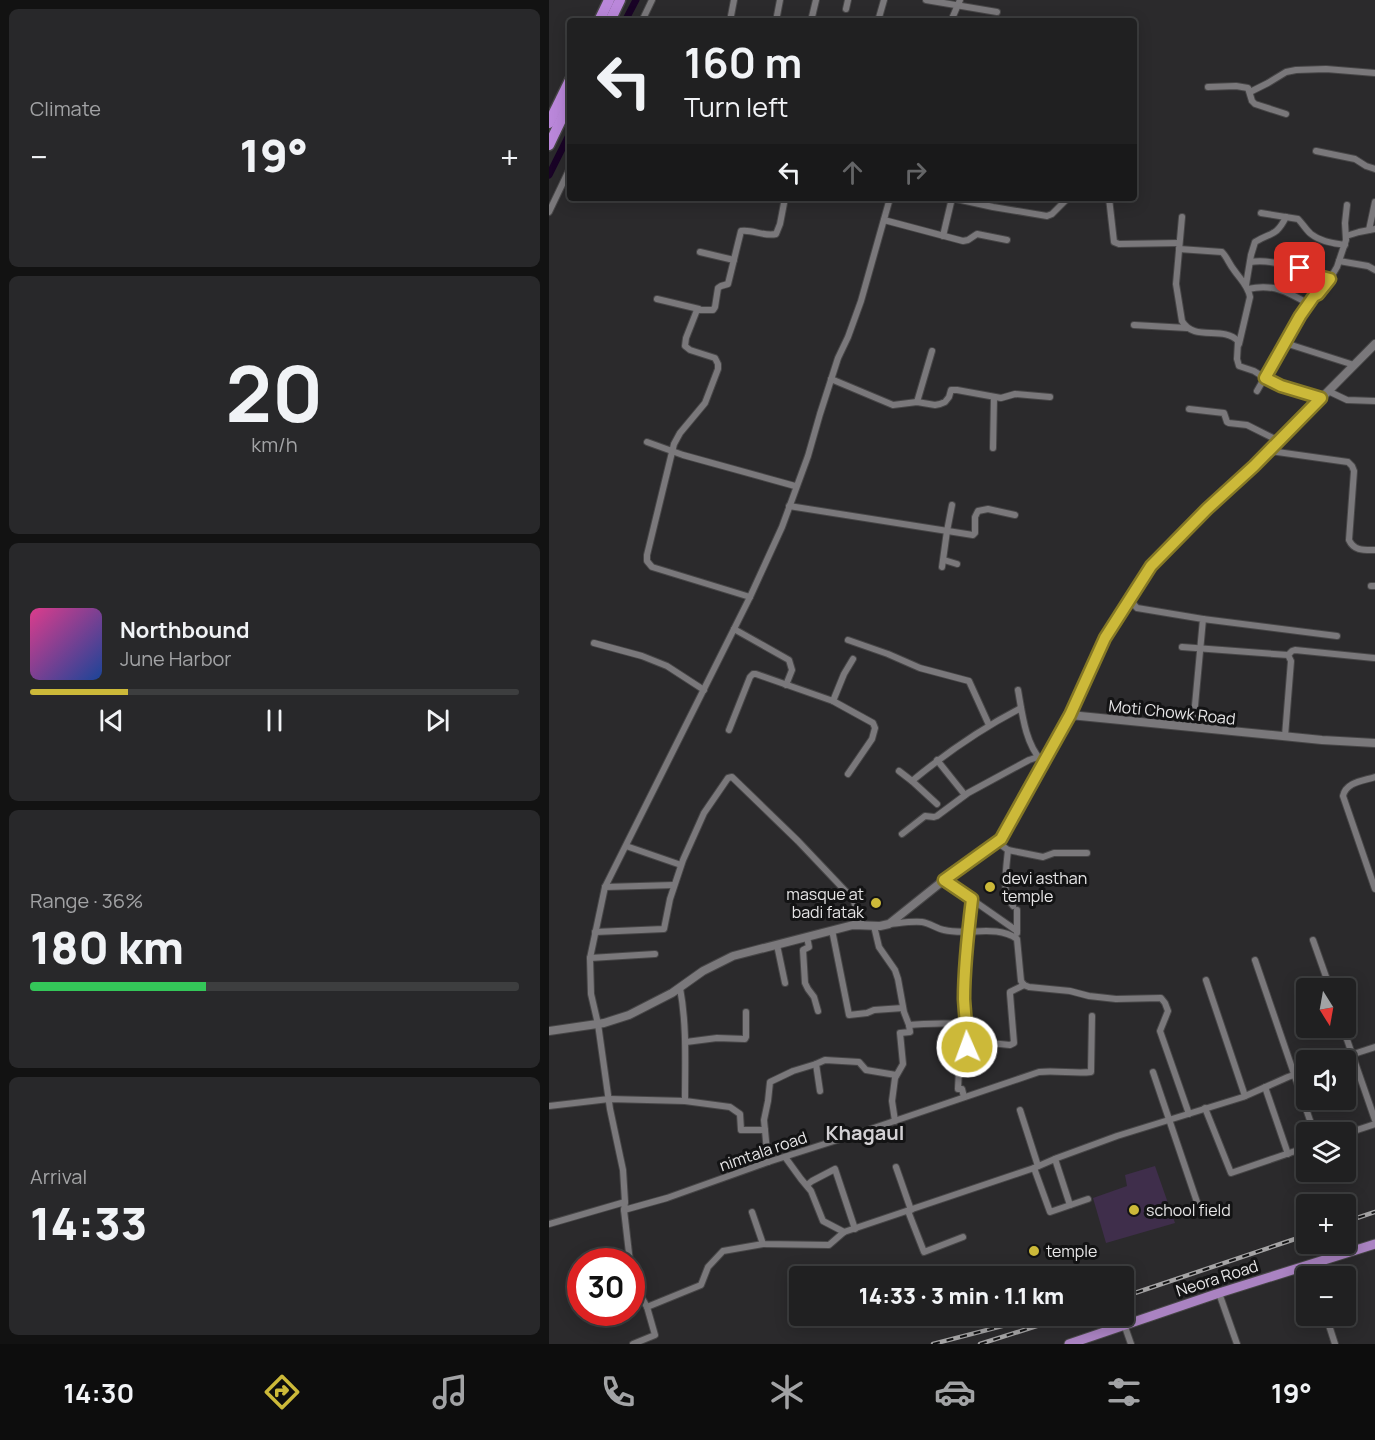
<!DOCTYPE html>
<html lang="en">
<head>
<meta charset="utf-8">
<style>
  :root { --surface:#202021; --page:#28282a; --text:#f1f3f6; --muted:#a2a3a5; --line:#3d3e3f; --accent:#ccb939 }
  body { margin:0; font-family:Manrope,sans-serif; background:var(--page); color:var(--text); height:100vh; display:flex; flex-direction:column; font-size:22px; white-space:nowrap }
  * { box-sizing:border-box; margin:0 }
  p { font-size:20px; color:var(--muted) }
  .icon { flex:none; width:33px; height:33px; fill:none; stroke:currentColor; stroke-width:2; stroke-linecap:round; stroke-linejoin:round }
  .map { position:relative; flex:1; overflow:hidden }
  .details { display:flex; flex-direction:column; gap:9px; padding:9px; background:#121212; width:549px }
  .details>* { flex:none }
  .banner { position:absolute; left:18px; top:18px; width:570px; height:183px; border-radius:6px; box-shadow:0 3px 15px #0003,0 0 0 2px var(--line); background:#202021; color:var(--text); overflow:hidden }
  .needle { width:39px; rotate:169deg }
  .buttons { position:absolute; left:747px; top:978px; display:grid; gap:12px }
  .buttons a { display:grid; place-items:center; width:60px; height:60px; border-radius:6px; background:var(--surface); box-shadow:0 3px 15px #0003,0 0 0 2px var(--line); font-size:30px }
  .speed { position:absolute; left:18px; top:1248px; display:flex; gap:12px; font-size:30px; font-weight:700; text-align:center }
  .speed>* { display:grid; place-content:center; width:78px; height:78px; border-radius:50%; background:var(--surface); box-shadow:0 3px 15px #0003,0 0 0 2px var(--line); line-height:1 }
  .speed .limit { border:9px solid #d22; background:#fff; color:#111 }
  .pin { position:absolute; display:grid; place-items:center; width:51px; height:51px; color:#fff; margin:-26px; border-radius:12px; box-shadow:0 3px 9px #0006 }
  .me { position:absolute; width:66px; margin:-33px; rotate:358deg; stroke-linejoin:round; filter:drop-shadow(0 0 4px #0008) }
  .turn { display:flex; align-items:center; gap:21px; height:126px; padding:0 18px; font-size:27px }
  .turn .icon { width:78px; height:78px; stroke-width:2.5 }
  .turn b { display:block; font-size:42px; line-height:51px }
  .lanes { display:flex; align-items:center; height:57px; padding:0 18px; background:#0003; justify-content:center; gap:30px; direction:ltr }
  .lanes .off { opacity:.35 }
  .big { font-size:45px; font-weight:800; line-height:1.1 }
  .details .card { flex:1; display:flex; flex-direction:column; justify-content:center; gap:9px; min-width:0; padding:0 21px; border-radius:9px; background:var(--page) }
  .details .dial { align-items:center; gap:0 }
  .dial b { font-size:78px; line-height:1 }
  .song { display:flex; align-items:center; gap:18px }
  .cover { width:72px; height:72px; border-radius:9px; background:linear-gradient(135deg,hsl(330 70% 55%),hsl(220 70% 35%)) }
  .played { height:6px; border-radius:3px; background:linear-gradient(90deg,var(--accent) 20%,var(--line) 20%) }
  .keys { display:flex; justify-content:space-around; direction:ltr }
  .heat { display:flex; justify-content:space-between; align-items:center; font-size:33px; direction:ltr }
  .charge { height:9px; border-radius:4px; background:linear-gradient(90deg,#34c759 36%,var(--line) 0) }
  .trip { position:absolute; left:240px; top:1266px; width:345px; height:60px; border-radius:6px; background:var(--surface); box-shadow:0 3px 15px #0003,0 0 0 2px var(--line); font-weight:800; line-height:60px; text-align:center }
  .tabs { display:flex; height:96px; justify-content:space-around; align-items:center; background:#0d0d0d; color:var(--muted) }
  .tabs .icon { width:42px; height:42px }
  .tabs .current { color:var(--accent) }
  .tabs b { font-size:27px; color:var(--text) }
  main { display:flex; flex:1; min-height:0 }
  .map>svg:first-child { display:block }
</style>
</head>
<body>
<main>
<section class="details">
<div class="card"><p>Climate</p>
<div class="heat"><a>−</a><b class="big">19°</b><a>+</a></div>
</div>
<div class="card dial"><b>20</b><p>km/h</p></div>
<div class="card">
<div class="song"><i class="cover"></i><div><b>Northbound</b><p>June Harbor</p></div></div>
<div class="played"></div>
<div class="keys"><svg class="icon" aria-label="previous" viewBox="0 0 24 24"><path d="M18 5L8 12l10 7zM5 5v14"/></svg><svg class="icon" aria-label="pause" viewBox="0 0 24 24"><path d="M8 5v14M16 5v14"/></svg><svg class="icon" aria-label="next" viewBox="0 0 24 24"><path d="M6 5l10 7-10 7zM19 5v14"/></svg></div>
</div>
<div class="card"><p>Range · 36%</p><b class="big">180 km</b><div class="charge"></div></div>
<div class="card"><p>Arrival</p><b class="big">14:33</b></div>
</section>
<div class="map">
<svg width="826" height="1344" viewBox="0 0 826 1344">
  <rect width="100%" height="100%" fill="#2b2a2c"/>
  <!-- green -->
  <polygon fill="#3f2e4b" points="606,1166 626,1223 557,1243 544,1198 578,1186 576,1175"/>
  <g fill="none" stroke-linecap="round" stroke-linejoin="round">
    <!-- canal -->
    <g stroke="#190326" stroke-width="7">
      <polyline points="76,21 87,0"/>
      <polyline points="0,175 21,133"/>
    </g>
    <!-- minor casing -->
    <g stroke="#474647" stroke-width="8">
      <g id="minor">
        <polyline points="377,0 448,12"/>
        <polyline points="297,9 299,0"/>
        <polyline points="93,21 103,0"/>
        <polyline points="181,21 185,0"/>
        <polyline points="227,21 231,0"/>
        <polyline points="262,21 267,0"/>
        <polyline points="329,21 335,0"/>
        <polyline points="402,21 411,0"/>
        <polyline points="659,87 687,86 699,88 703,101 706,104 737,114"/>
        <polyline points="701,92 719,83 737,72 747,70 777,69 826,73"/>
        <polyline points="767,151 806,159 817,166 826,169"/>
        <path d="M341,198L312,301L299,337L289,358L271,414L259,456L233,527L201,597L56,887L41,958L42,994L49,1024L61,1109L74,1170L76,1202L75,1210L118,1198L219,1162L310,1133L490,1072C508,1070 525,1074 542,1072L543,1016"/>
        <polyline points="403,198 444,207 498,216 503,214 519,198"/>
        <polyline points="560,198 565,242 570,244 630,243"/>
        <polyline points="0,212 21,168"/>
        <path d="M712,213L749,219C754,224 757,230 762,234C772,242 785,243 796,245"/>
        <path d="M633,217L627,284L633,321C645,342 674,325 689,341L688,359L690,366L705,371L716,378L732,386L772,398"/>
        <polyline points="335,220 414,241 419,240 428,234 458,240"/>
        <polyline points="820,230 826,202"/>
        <polyline points="394,236 403,198"/>
        <polyline points="797,236 810,232 826,229"/>
        <path d="M630,249L673,252C678,257 680,264 685,270C691,279 699,285 701,297L690,344"/>
        <polyline points="151,252 185,260"/>
        <polyline points="790,261 819,266 826,270"/>
        <path d="M701,262C729,258 755,272 781,279"/>
        <path d="M697,285L702,255L706,242C722,232 727,237 737,217"/>
        <path d="M699,289C724,283 739,292 760,304"/>
        <polyline points="108,299 150,309"/>
        <polyline points="585,325 638,328"/>
        <polyline points="736,343 805,365"/>
        <polyline points="282,379 344,405 368,402 386,405 391,404 396,402 400,397 402,390 408,390 452,398 466,394 501,397"/>
        <polyline points="708,391 751,316 765,296 769,294 779,282 788,267 797,240 796,223 798,205"/>
        <polyline points="779,391 798,400 826,401"/>
        <polyline points="368,402 383,351"/>
        <polyline points="640,409 675,413 678,422 680,423 698,425 730,441"/>
        <polyline points="98,442 134,455 246,486"/>
        <polyline points="444,448 445,397"/>
        <path d="M721,451L799,462L803,466L805,471L800,540C805,551 815,550 826,550"/>
        <polyline points="240,506 424,535 426,533 426,517 429,511 439,509 466,515"/>
        <polyline points="395,560 408,564"/>
        <polyline points="393,567 398,531 403,505"/>
        <polyline points="822,586 826,586"/>
        <path d="M201,597L103,567L98,561V555L125,444L131,433L156,403L169,369V364L166,358L141,350L136,346L137,338L148,310H164L166,307L169,288L172,286L179,284L192,231C203,229 215,237 227,234L231,224L236,198"/>
        <polyline points="580,599 588,608 654,619 644,727"/>
        <polyline points="654,619 788,636"/>
        <polyline points="185,629 240,660 243,670 237,685"/>
        <polyline points="299,640 339,654 371,668 420,681 440,725"/>
        <polyline points="45,643 93,656 118,666 155,690"/>
        <polyline points="633,647 739,655 742,661 736,736"/>
        <polyline points="739,655 743,651 746,650 825,658"/>
        <path d="M469,690C473,712 476,743 492,760"/>
        <polyline points="180,730 201,677 204,674 207,674 284,701"/>
        <polyline points="388,760 416,795"/>
        <polyline points="350,771 363,781"/>
        <polyline points="299,774 323,739 326,728 324,723 284,701 295,674 304,659"/>
        <path d="M826,777C814,781 797,782 794,796L826,889"/>
        <path d="M388,804L363,781C397,753 433,728 472,708"/>
        <polyline points="353,834 376,816 385,817 388,816 419,793 480,760 489,757"/>
        <polyline points="448,842 459,850 494,857 505,853 538,853"/>
        <polyline points="77,846 132,865"/>
        <path d="M459,850C458,861 454,888 458,897C458,899 463,904 464,906"/>
        <polyline points="395,880 468,931"/>
        <polyline points="56,887 125,885"/>
        <path d="M340,924C351,923 363,921 373,922C381,923 388,929 395,930C419,936 447,924 468,939L472,981L475,985L480,987L521,991L540,996L567,999L612,998L616,1003L619,1011L611,1031L640,1114"/>
        <polyline points="325,926 330,947 346,970 349,979 355,1012 360,1025 361,1032 351,1033 354,1064 346,1078 343,1101 346,1121"/>
        <polyline points="283,930 300,1015 318,1013 325,1010 354,1008"/>
        <polyline points="46,932 115,929 121,899 134,860 155,813 179,778 183,777 249,841 304,899 313,925"/>
        <polyline points="468,933 468,910"/>
        <polyline points="258,937 260,947 254,950 256,983 259,989 265,997 269,1011"/>
        <polyline points="764,940 781,988"/>
        <polyline points="228,945 236,983"/>
        <polyline points="41,958 106,954"/>
        <polyline points="706,960 765,1132"/>
        <polyline points="657,980 696,1096"/>
        <path d="M131,988C138,1025 136,1063 136,1101"/>
        <path d="M360,1025C380,1023 398,1024 417,1023"/>
        <polyline points="794,1028 826,1120"/>
        <polyline points="137,1042 168,1038 196,1039 197,1037 197,1012"/>
        <polyline points="418,1047 441,1043 461,1045 465,1043 461,994 461,992 475,985"/>
        <polyline points="786,1060 826,1047"/>
        <polyline points="604,1072 648,1202"/>
        <polyline points="716,1087 739,1154"/>
        <polyline points="271,1091 267,1064 276,1060 310,1062 317,1070 347,1075"/>
        <polyline points="415,1097 413,1089 409,1089 410,1069 418,1047 416,976 423,899"/>
        <polyline points="0,1106 60,1099 136,1101 181,1107 191,1114 192,1130 216,1130"/>
        <polyline points="656,1108 682,1173 758,1147"/>
        <polyline points="471,1110 489,1166"/>
        <polyline points="796,1134 826,1124"/>
        <polyline points="236,1157 252,1179 262,1191 274,1221 295,1232"/>
        <polyline points="506,1159 521,1205"/>
        <polyline points="219,1162 215,1120 219,1101 221,1082 244,1071 267,1064"/>
        <polyline points="347,1167 362,1210"/>
        <polyline points="485,1168 501,1212 539,1199"/>
        <polyline points="258,1185 263,1181 286,1169 306,1229"/>
        <polyline points="75,1210 81,1262"/>
        <polyline points="359,1211 375,1252 414,1237"/>
        <polyline points="203,1212 214,1244 280,1245 295,1232 485,1168 508,1158 568,1136 694,1097 739,1077 758,1070"/>
        <polyline points="0,1224 76,1202"/>
        <polyline points="760,1265 764,1276"/>
        <polyline points="82,1268 89,1291 98,1307"/>
        <polyline points="670,1293 688,1344"/>
        <polyline points="777,1316 786,1344"/>
        <polyline points="575,1324 582,1344"/>
        <polyline points="84,1344 106,1335 98,1307 152,1285 159,1267 174,1251 214,1244"/>
      </g>
    </g>
    <!-- tertiary casing -->
    <g stroke="#474647" stroke-width="10">
      <g id="tertiary">
        <polyline points="521,715 556,638 601,566 658,509 705,466 826,344"/>
        <polyline points="0,1031 55,1023 80,1015 123,993 154,971 184,956 304,925 331,926 340,924 395,880 452,839 521,715 773,740 826,743"/>
      </g>
    </g>
    <!-- primary casing -->
    <g stroke="#474647" stroke-width="11">
      <polyline id="primary" points="520,1344 670,1293 826,1244"/>
    </g>
    <!-- trunk casing -->
    <g stroke="#474647" stroke-width="13">
      <g id="trunk">
        <polyline points="50,21 60,0"/>
        <polyline points="61,21 71,0"/>
        <polyline points="0,123 21,80"/>
        <polyline points="0,145 21,101"/>
      </g>
    </g>
    <!-- minor -->
    <use href="#minor" stroke="#7a787b" stroke-width="6"/>
    <!-- tertiary -->
    <use href="#tertiary" stroke="#7a787b" stroke-width="8"/>
    <!-- primary -->
    <use href="#primary" stroke="#aa83c2" stroke-width="9"/>
    <!-- trunk -->
    <use href="#trunk" stroke="#ba87da" stroke-width="10"/>
    <!-- rail casing -->
    <g stroke="#a5a4a5" stroke-width="4.5">
      <g id="rail">
        <polyline points="796,1222 826,1212"/>
        <polyline points="574,1297 758,1235"/>
        <polyline points="384,1344 492,1316"/>
        <polyline points="431,1344 519,1316"/>
      </g>
    </g>
    <!-- rail -->
    <use href="#rail" stroke="#131314" stroke-width="2" stroke-dasharray="7" stroke-linecap="butt"/>
  </g>
  <g fill="none" stroke-linecap="round" stroke-linejoin="round">
    <!-- route casing -->
    <g stroke="#857825" stroke-width="15">
      <path id="route" d="M418,1047C418,1031 416,1015 415,999C415,966 419,932 423,899L395,880L452,839L521,715L556,638L602,566L658,509L705,466L772,398L732,386L716,378L751,316L765,296L769,294L781,279L766,275L751,268"/>
    </g>
    <!-- route -->
    <use href="#route" stroke="#ccb939" stroke-width="10"/>
  </g>
  <!-- markers -->
  <g fill="#ccb939" stroke="#131314" stroke-width="2">
    <circle cx="441" cy="887" r="6"/>
    <circle cx="327" cy="903" r="6"/>
    <circle cx="585" cy="1210" r="6"/>
    <circle cx="485" cy="1251" r="6"/>
  </g>
  <g text-anchor="middle" dominant-baseline="central" stroke-width="6" stroke-linejoin="round" paint-order="stroke">
    <!-- street labels -->
    <g font-size="16" fill="#e7e6e7" stroke="#131314">
      <text transform="translate(623 712) rotate(6)">Moti Chowk Road</text>
      <text transform="translate(214 1151) rotate(-19)">nimtala road</text>
      <text transform="translate(668 1278) rotate(-18)">Neora Road</text>
    </g>
    <!-- poi labels -->
    <g font-size="16" fill="#e7e6e7" stroke="#131314" text-anchor="start">
      <text x="453" y="878">devi asthan<tspan x="453" dy="18">temple</tspan></text>
      <text x="315" y="894" text-anchor="end">masque at<tspan x="315" dy="18">badi fatak</tspan></text>
      <text x="597" y="1210">school field</text>
      <text x="497" y="1251">temple</text>
    </g>
    <!-- quarter labels -->
    <g font-size="20" font-weight="bold" fill="#d2d0d3" stroke="#131314">
      <text x="316" y="1132">Khagaul</text>
    </g>
  </g>
</svg>
<div class="buttons">
<a><svg class="needle" viewBox="-14 -14 28 28"><path d="M0-13l5 13h-10z" fill="#e53935"/><path d="M0 13l5-13h-10z" fill="#a2a3a5"/></svg></a>
<a><svg class="icon" aria-label="sound" viewBox="0 0 24 24"><path d="M4 9h4l5-4v14l-5-4H4zM17 9q2 3 0 6"/></svg></a>
<a><svg class="icon" aria-label="layers" viewBox="0 0 24 24"><path d="M12 4l9 5-9 5-9-5zM3 14l9 5 9-5"/></svg></a>
<a>+</a>
<a>−</a>
</div>
<div class="speed"><div class="limit">30</div></div>
<div class="pin" style="left:751px;top:268px;background:#d93025"><svg class="icon" aria-label="arrive" viewBox="0 0 24 24"><path d="M6 21V4h12l-3 4 3 4H6"/></svg></div>
<svg class="me" style="left:418px;top:1047px" viewBox="-20 -20 40 40"><circle r="17" fill="#ccb939" stroke="#fff" stroke-width="3"/><path d="M0-11L8 9 0 5-8 9z" fill="#fff"/></svg>
<div class="trip">14:33 · 3 min · 1.1 km</div>
<div class="banner">
<div class="turn"><svg class="icon" aria-label="left" viewBox="0 0 24 24"><path d="M17 20v-9H6M10 6l-5 5 5 5"/></svg><div><b>160 m</b>Turn left</div></div>
<div class="lanes"><svg class="icon" aria-label="left" viewBox="0 0 24 24"><path d="M17 20v-9H6M10 6l-5 5 5 5"/></svg><svg class="icon off" aria-label="ahead" viewBox="0 0 24 24"><path d="M12 20V5M6 11l6-6 6 6"/></svg><svg class="icon off" aria-label="right" viewBox="0 0 24 24"><path d="M7 20v-9h11M14 6l5 5-5 5"/></svg></div>
</div>
</div>
</main>
<nav class="tabs">
<b>14:30</b>
<svg class="icon current" aria-label="directions" viewBox="0 0 24 24"><path d="M12 3l9 9-9 9-9-9zM9 14v-3h6M13 9l2 2-2 2"/></svg>
<svg class="icon" aria-label="music" viewBox="0 0 24 24"><path d="M9 18V5l10-2v13"/><circle cx="6" cy="18" r="3"/><circle cx="16" cy="16" r="3"/></svg>
<svg class="icon" aria-label="phone" viewBox="0 0 24 24"><path d="M5 4h4l2 5-3 2q2 4 5 5l2-3 5 2v4C11 20 4 13 5 4z"/></svg>
<svg class="icon" aria-label="climate" viewBox="0 0 24 24"><path d="M12 3v18M4 7l16 10M4 17L20 7"/></svg>
<svg class="icon" aria-label="car" viewBox="0 0 24 24"><path d="M5 17H2v-5l4-1 3-4h7l3 4 3 1v5h-3M9 17h6M6 11h13"/><circle cx="7" cy="17" r="2"/><circle cx="17" cy="17" r="2"/></svg>
<svg class="icon" aria-label="filters" viewBox="0 0 24 24"><path d="M4 7h16M4 17h16"/><circle cx="9" cy="7" r="2"/><circle cx="15" cy="17" r="2"/></svg>
<b>19°</b>
</nav>
</body>
</html>
